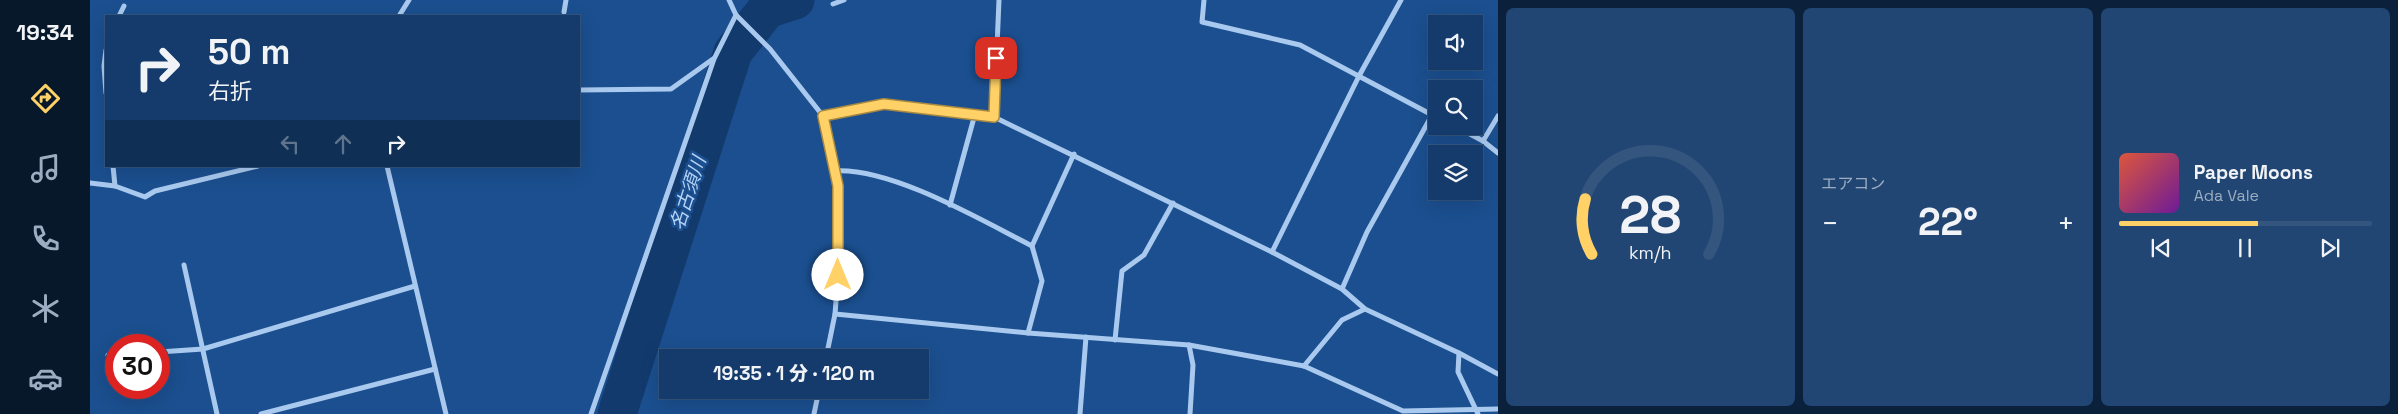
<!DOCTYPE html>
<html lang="ja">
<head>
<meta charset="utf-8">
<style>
  :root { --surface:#143b6b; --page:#214673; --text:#f1f3f6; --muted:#9dadc1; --line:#33557e; --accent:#ffd166 }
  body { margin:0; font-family:"Space Grotesk","Noto Sans JP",sans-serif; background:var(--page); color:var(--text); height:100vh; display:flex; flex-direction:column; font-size:19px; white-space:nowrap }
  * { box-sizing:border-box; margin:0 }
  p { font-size:16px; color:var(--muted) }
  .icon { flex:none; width:28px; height:28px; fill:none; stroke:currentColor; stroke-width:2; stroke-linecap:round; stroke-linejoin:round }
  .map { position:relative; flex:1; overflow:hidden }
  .details { display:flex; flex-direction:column; gap:8px; padding:8px; background:#0b203b; width:900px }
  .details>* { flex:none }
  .guide { position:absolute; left:15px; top:15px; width:475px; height:152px; border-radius:0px; box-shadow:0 5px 20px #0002,0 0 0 1px var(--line); background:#143b6b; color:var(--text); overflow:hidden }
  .buttons { position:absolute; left:1338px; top:15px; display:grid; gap:10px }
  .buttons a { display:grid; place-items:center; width:55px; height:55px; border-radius:0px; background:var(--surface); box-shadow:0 5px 20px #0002,0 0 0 1px var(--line); font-size:25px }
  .speed { position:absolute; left:15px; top:334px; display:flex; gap:10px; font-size:25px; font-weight:700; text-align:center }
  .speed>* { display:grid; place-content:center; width:65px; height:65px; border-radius:50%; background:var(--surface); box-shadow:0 5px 20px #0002,0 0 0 1px var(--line); line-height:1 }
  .speed .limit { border:8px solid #d22; background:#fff; color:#111 }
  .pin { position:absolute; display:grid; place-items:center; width:42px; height:42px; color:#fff; margin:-21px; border-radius:10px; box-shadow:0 2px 8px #0006 }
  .me { position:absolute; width:55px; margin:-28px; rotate:0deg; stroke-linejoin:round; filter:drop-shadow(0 0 4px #0008) }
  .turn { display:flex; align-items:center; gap:18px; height:105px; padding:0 20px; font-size:22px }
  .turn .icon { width:65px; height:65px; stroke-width:2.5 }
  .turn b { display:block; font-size:35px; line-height:42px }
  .lanes { display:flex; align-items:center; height:48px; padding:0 20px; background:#0003; justify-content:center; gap:25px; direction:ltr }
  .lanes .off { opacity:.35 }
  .big { font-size:38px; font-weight:800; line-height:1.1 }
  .details .tile { flex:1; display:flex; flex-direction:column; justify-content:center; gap:8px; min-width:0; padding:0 18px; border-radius:8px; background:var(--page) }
  .details .dial { align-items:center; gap:0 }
  .dial svg { height:130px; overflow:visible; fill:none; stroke:var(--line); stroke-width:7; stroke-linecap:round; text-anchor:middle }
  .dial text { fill:var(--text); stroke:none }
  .song { display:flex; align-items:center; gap:15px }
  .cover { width:60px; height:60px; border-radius:8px; background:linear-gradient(135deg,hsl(10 70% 55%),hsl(280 70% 35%)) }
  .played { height:5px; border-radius:2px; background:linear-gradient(90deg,var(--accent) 55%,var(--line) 55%) }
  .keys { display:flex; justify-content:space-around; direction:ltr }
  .heat { display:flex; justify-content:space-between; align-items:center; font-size:28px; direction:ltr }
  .details .tiles { flex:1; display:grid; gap:8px; grid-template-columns:repeat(3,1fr) }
  .trip { position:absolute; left:569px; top:349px; width:270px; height:50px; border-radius:0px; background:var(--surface); box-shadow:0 5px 20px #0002,0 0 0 1px var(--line); font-weight:800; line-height:50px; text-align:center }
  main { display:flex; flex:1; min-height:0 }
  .dock { display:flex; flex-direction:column; width:90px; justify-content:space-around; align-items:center; background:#08182b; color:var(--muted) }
  .dock .icon { width:35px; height:35px }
  .dock .on { color:var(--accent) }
  .dock b { font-size:22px; color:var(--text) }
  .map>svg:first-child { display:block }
</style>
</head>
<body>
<main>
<nav class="dock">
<b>19:34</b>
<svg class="icon on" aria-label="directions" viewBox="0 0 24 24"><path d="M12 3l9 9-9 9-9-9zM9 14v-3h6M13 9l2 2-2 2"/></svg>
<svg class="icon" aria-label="music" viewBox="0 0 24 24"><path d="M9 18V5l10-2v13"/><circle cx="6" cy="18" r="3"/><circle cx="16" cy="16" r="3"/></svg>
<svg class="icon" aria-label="phone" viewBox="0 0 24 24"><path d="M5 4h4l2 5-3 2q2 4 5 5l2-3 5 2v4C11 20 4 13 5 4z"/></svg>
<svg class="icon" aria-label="climate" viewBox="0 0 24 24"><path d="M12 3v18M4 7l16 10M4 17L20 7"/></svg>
<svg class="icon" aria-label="car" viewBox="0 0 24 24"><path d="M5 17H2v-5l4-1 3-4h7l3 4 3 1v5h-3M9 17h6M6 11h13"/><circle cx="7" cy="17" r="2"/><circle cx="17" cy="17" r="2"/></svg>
</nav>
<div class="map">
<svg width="1408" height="414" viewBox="0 0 1408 414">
  <rect width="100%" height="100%" fill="#1b4f8f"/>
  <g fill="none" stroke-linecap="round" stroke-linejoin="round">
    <!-- river -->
    <polyline stroke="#123a6d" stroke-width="39" points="527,414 643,52 677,9 705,0"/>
    <!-- minor -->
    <g stroke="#a9c9ee" stroke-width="5">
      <polyline points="639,0 646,15 680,49 733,116 747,186 748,275 745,314 736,358"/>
      <polyline points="1114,0 1112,22 1210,45 1346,117"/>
      <polyline points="743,4 754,0"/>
      <polyline points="474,12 476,0"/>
      <polyline points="29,16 34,6"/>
      <polyline points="309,16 319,0"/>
      <polyline points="16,50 14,66 16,93"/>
      <polyline points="489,90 581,89 623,59"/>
      <polyline points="733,116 793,105 904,117 1182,252 1252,289 1275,309 1369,353 1408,374"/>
      <polyline points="904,117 909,0"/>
      <polyline points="1365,126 1393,141 1408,116"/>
      <polyline points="1393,141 1408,153"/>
      <polyline points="23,166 25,186 55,197 65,191 168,166"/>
      <polyline points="297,166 356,414"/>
      <path d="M744,171C801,167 891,220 942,246L952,281L938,333"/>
      <polyline points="0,183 25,186"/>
      <polyline points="860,205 885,114"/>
      <polyline points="942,246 984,154"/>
      <polyline points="1182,252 1269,76 1311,0"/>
      <polyline points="94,265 127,414"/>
      <polyline points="1252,289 1277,232 1342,115"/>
      <polyline points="745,314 938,333 1099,345 1214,366 1313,411 1408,409"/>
      <polyline points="1025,340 1032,271 1054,255 1083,203"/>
      <polyline points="1099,345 1103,365 1100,414"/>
      <polyline points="69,352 113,349 325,286"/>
      <polyline points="1369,353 1368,372 1388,414"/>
      <polyline points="18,355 26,355"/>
      <polyline points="1214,366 1252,320 1275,309"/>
      <polyline points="171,414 345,369"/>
      <polyline points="501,414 624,59 646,15"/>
      <polyline points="724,414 729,390"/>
      <polyline points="990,414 996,337"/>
    </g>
  </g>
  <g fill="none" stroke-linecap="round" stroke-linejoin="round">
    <!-- route casing -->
    <g stroke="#a68842" stroke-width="12">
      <polyline id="route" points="748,275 748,186 733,116 794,104 904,117 906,58"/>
    </g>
    <!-- route -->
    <use href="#route" stroke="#ffd166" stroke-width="9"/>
  </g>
  <g text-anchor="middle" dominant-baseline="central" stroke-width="5" stroke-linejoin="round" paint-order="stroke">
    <!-- water labels -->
    <g font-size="19" font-style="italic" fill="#b5d3f5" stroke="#1b4f8f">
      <text transform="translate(598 193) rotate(-72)">名古須川</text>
    </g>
  </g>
</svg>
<div class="buttons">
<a><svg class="icon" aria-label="sound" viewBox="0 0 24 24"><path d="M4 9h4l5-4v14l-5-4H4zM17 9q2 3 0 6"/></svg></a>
<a><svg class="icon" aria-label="search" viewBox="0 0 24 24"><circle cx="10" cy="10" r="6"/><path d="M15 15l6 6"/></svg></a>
<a><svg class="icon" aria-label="layers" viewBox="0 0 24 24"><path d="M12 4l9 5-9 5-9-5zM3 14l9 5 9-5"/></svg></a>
</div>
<div class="speed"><div class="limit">30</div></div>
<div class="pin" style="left:906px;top:58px;background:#d93025"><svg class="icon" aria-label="arrive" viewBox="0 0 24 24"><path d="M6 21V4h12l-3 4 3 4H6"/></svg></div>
<svg class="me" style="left:748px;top:275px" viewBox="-20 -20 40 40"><circle r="19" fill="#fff"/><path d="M0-13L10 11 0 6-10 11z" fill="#ffd166"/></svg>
<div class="trip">19:35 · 1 分 · 120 m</div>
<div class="guide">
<div class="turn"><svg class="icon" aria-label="right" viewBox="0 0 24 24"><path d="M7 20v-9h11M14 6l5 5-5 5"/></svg><div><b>50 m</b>右折</div></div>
<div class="lanes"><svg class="icon off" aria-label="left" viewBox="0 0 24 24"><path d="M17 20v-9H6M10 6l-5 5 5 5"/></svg><svg class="icon off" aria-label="ahead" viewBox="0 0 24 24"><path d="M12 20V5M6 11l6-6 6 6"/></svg><svg class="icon" aria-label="right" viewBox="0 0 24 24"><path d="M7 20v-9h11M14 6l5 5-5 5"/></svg></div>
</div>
</div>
<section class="details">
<div class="tiles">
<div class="tile dial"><svg viewBox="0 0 100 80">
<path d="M14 69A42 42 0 1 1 86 69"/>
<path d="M14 69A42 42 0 0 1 10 35" stroke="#ffd166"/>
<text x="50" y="56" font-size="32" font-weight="700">28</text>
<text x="50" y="72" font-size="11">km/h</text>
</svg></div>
<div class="tile"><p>エアコン</p>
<div class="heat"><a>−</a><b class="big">22°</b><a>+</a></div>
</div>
<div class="tile">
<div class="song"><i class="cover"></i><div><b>Paper Moons</b><p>Ada Vale</p></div></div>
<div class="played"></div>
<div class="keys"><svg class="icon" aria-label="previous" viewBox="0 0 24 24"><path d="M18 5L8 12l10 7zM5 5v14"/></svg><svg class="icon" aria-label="pause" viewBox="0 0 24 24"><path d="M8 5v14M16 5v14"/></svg><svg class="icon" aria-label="next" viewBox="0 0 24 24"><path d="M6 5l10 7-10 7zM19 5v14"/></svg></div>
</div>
</div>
</section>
</main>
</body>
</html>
